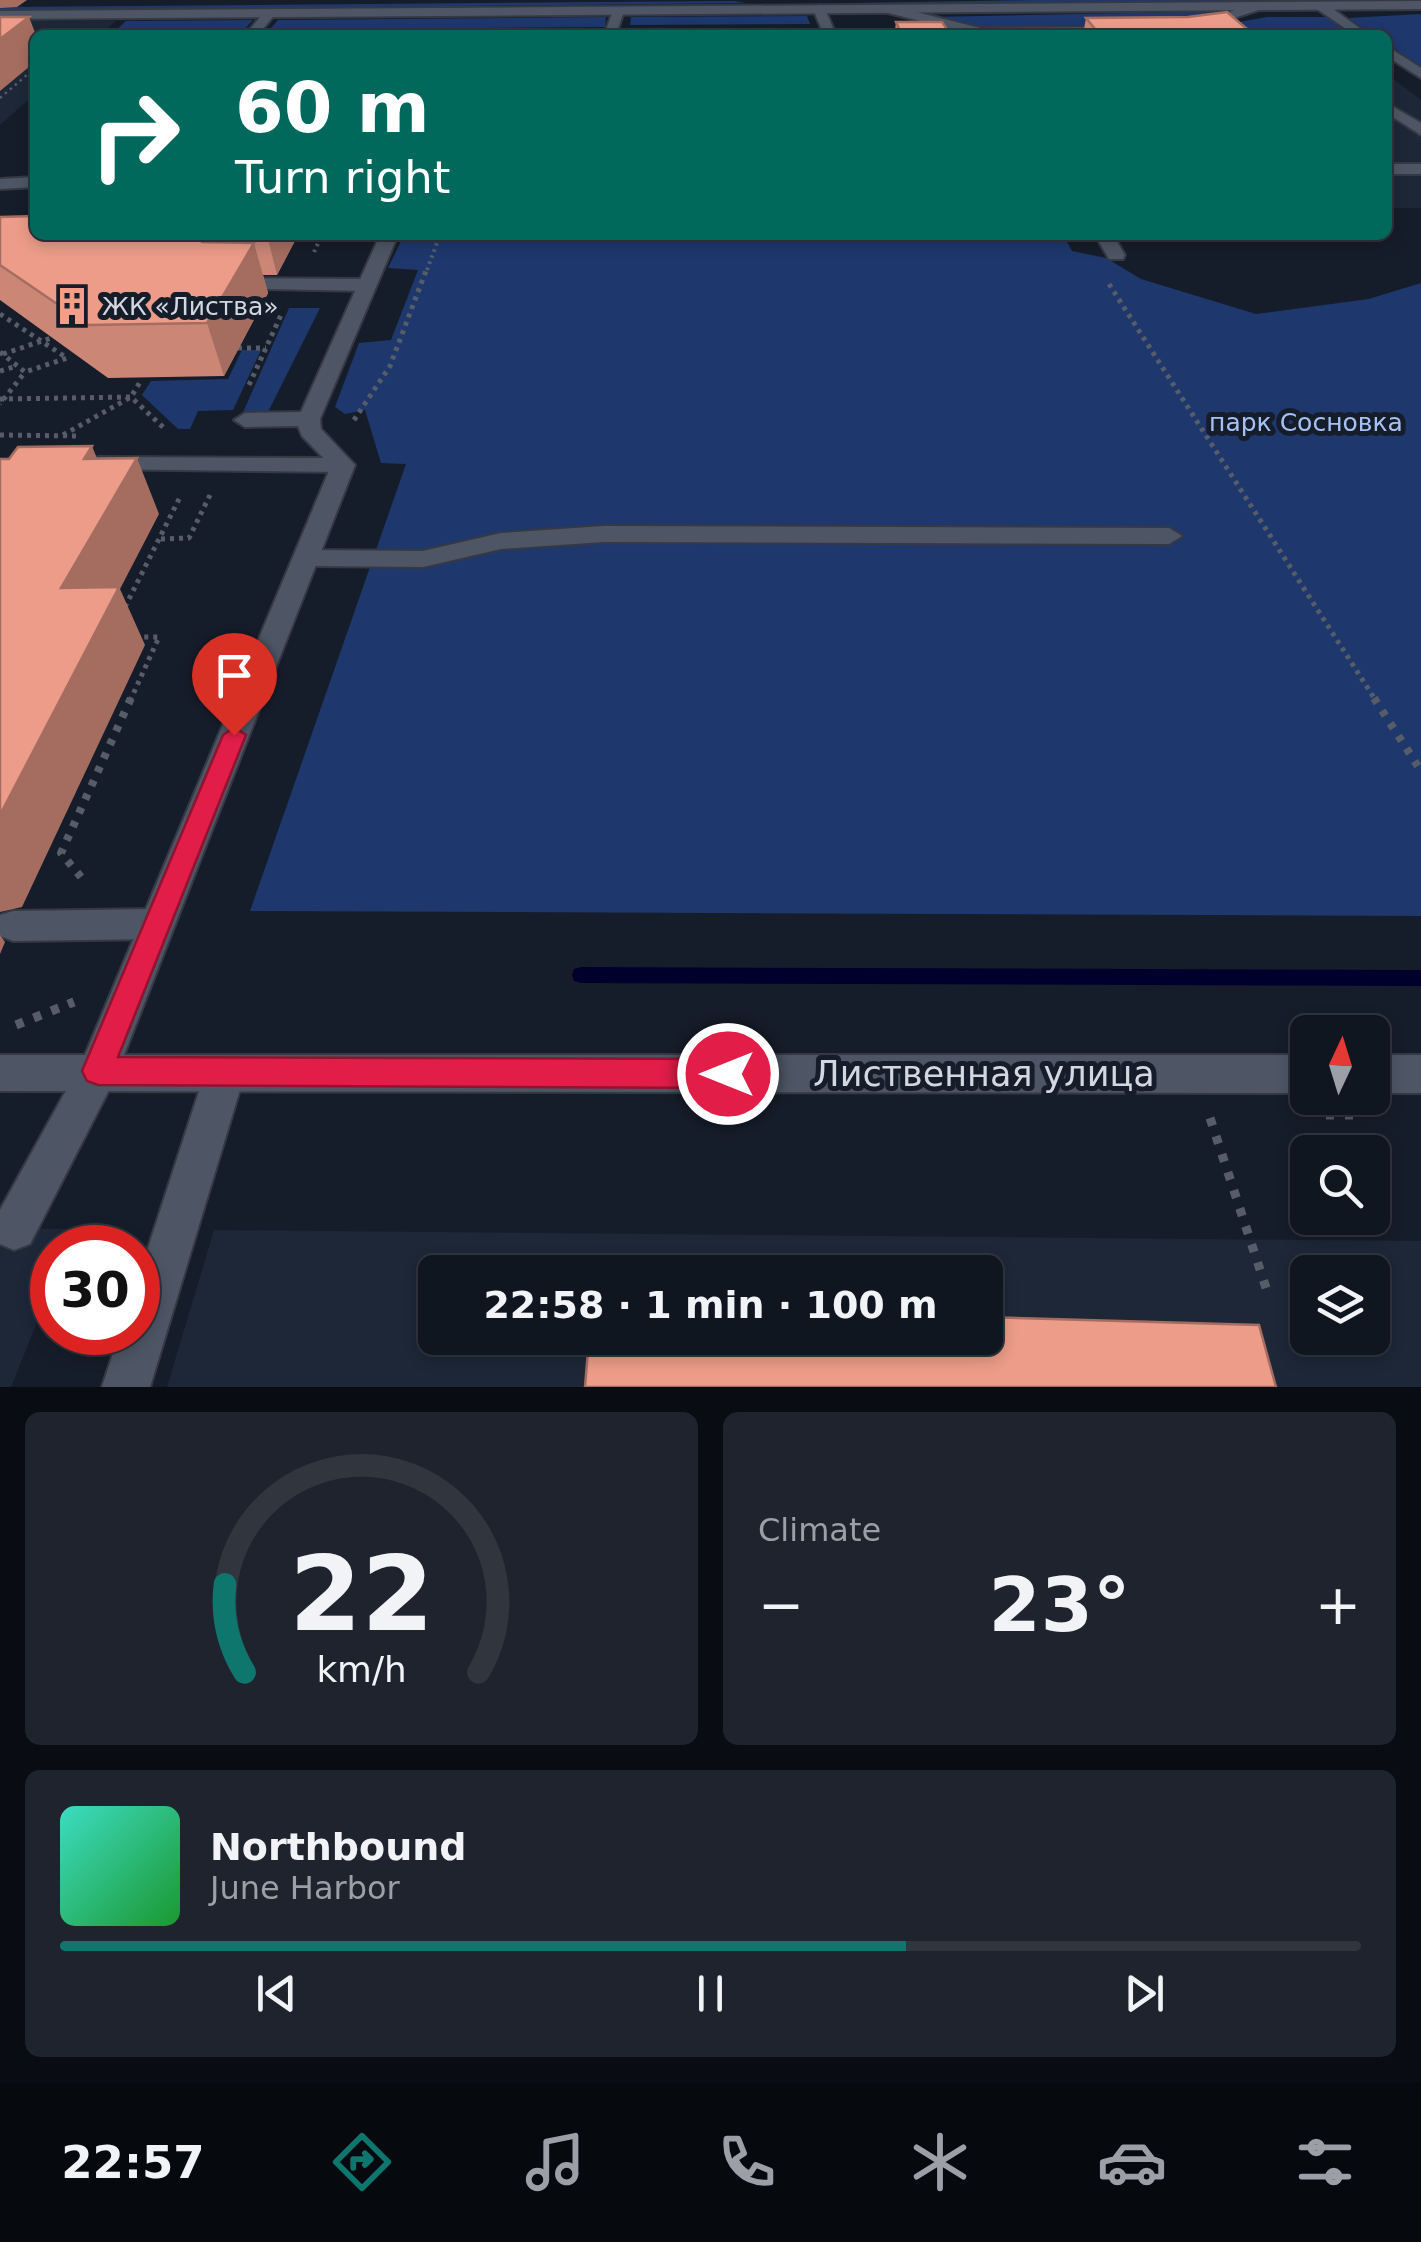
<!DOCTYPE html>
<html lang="en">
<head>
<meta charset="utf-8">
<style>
  :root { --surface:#101620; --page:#1e232d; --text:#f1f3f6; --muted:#9c9fa5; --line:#30353e; --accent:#0f766e }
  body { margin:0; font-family:"DejaVu Sans",sans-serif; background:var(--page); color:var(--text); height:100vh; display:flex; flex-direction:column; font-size:38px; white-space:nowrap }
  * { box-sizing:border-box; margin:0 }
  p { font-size:32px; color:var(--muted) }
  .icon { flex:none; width:55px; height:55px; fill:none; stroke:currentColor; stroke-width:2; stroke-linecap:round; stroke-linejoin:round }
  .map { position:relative; height:1387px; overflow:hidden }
  .panel { display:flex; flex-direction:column; gap:25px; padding:25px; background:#090c12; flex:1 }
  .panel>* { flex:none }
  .banner { position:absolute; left:30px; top:30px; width:1362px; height:210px; border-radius:15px; box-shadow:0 5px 15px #0003,0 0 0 2px var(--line); background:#00695c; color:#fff; overflow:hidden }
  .needle { width:65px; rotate:4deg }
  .tools { position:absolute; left:1290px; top:1015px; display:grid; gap:20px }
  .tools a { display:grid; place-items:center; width:100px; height:100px; border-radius:15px; background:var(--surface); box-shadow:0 5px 15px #0003,0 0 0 2px var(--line); font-size:50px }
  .speed { position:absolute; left:30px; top:1225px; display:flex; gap:20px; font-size:50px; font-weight:700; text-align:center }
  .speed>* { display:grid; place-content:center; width:130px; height:130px; border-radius:50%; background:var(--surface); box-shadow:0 5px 15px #0003,0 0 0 2px var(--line); line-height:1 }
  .speed .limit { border:15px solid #d22; background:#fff; color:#111 }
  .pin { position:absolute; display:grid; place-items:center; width:85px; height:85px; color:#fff; margin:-102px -42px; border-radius:50% 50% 50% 0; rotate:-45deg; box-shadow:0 0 10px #0007 }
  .pin .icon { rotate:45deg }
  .me { position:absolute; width:110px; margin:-55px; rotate:270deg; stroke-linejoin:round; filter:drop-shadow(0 0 8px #0008) }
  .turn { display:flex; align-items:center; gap:35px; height:210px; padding:0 40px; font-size:45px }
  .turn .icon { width:130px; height:130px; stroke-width:2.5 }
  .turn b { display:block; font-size:70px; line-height:85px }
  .big { font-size:75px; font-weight:800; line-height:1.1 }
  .panel .tile { flex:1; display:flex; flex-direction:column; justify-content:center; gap:15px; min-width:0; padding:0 35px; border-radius:15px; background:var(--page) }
  .panel .dial { align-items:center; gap:0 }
  .dial svg { height:260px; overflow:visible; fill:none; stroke:var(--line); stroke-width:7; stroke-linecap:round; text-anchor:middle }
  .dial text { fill:var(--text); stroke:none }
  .song { display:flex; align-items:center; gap:30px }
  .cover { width:120px; height:120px; border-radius:15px; background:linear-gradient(135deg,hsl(170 70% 55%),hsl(130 70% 35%)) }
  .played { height:10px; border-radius:5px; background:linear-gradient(90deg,var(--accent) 65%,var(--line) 65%) }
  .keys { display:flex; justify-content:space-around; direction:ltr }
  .heat { display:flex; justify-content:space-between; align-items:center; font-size:55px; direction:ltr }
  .panel .tiles { flex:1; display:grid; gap:25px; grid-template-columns:1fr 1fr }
  .tile:last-child { grid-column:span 2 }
  .trip { position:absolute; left:418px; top:1255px; width:585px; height:100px; border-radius:15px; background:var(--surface); box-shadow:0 5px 15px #0003,0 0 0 2px var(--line); font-weight:800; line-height:100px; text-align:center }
  .tabs { display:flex; height:160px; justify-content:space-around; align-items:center; background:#06090d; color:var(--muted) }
  .tabs .icon { width:70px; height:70px }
  .tabs .on { color:var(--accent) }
  .tabs b { font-size:45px; color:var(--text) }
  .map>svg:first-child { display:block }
</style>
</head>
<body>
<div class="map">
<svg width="1421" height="1387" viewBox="0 0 1421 1387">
  <rect width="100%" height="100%" fill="#161d2a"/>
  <!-- built -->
  <g fill="#1d2738" fill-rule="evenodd">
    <polygon points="0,21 116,21 100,35 35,35 35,94 0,125"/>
    <polygon points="1388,75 1421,100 1421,208 1388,208"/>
    <polygon points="0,1228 75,1229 68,1247 52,1248 52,1285 11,1387 0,1387"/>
    <path d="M214,1230L1421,1241V1387H167ZM435,1272H985V1338H435ZM1308,1272H1372V1338H1308Z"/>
  </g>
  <!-- green -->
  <g fill="#1e386d">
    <polygon points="1036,0 1365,0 793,4"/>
    <polygon points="734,1 746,3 0,11 0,7"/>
    <polygon points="1226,11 1165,29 986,30 931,17"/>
    <polygon points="1421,14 1421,67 1388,44 1388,35 1373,35 1348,18"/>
    <polygon points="807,16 810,24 630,25 631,17"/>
    <polygon points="606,17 605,27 269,30 278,20"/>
    <polygon points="1267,17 1331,17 1356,35 1232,35 1206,28"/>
    <polygon points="253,20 244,30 115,31 126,21"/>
    <polygon points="404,235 1063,235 1072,251 1106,258 1141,279 1256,314 1369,299 1421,283 1421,916 250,911 406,464 381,463 365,410 345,414 335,407 359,343 391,340 418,270 388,268"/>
    <polygon points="289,308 320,308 266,416 241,417"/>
    <polygon points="242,350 261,350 233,410 198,411 190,429 178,429 142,395 151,381 228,379"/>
  </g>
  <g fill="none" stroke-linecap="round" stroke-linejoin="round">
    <!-- stream -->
    <polygon fill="#00002c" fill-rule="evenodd" points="581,967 1421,970 1421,986 581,983 574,981 572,975 574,969"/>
    <!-- lane casing -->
    <g stroke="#353943" stroke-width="4">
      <g id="lane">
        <polygon points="1258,2 1262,9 1193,31 1187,27"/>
        <polygon points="1321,2 1325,3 1369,35 1355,35 1317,9"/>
        <polygon points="819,5 825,9 836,35 824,35 813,9"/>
        <polygon points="888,5 980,28 1122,27 1128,31 1122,35 977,35 884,12"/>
        <polygon points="266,10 276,13 258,35 245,35"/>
        <polygon points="1388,47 1421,68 1421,78 1388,57"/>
        <polygon points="1388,104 1421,123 1421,135 1388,114"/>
        <rect x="1388" y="164" width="33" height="10"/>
        <polygon points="35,177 35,187 0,189 0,179"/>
        <polygon points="1095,235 1113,235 1125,255 1123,259 1109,259"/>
        <polygon points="227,278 366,279 376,285 366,291 220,288 217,284"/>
        <polygon points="98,457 343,458 355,465 343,472 90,469 86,464"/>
        <polygon points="604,526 1169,528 1182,536 1169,544 604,542 501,549 423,567 307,566 294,558 307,550 423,551 501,533"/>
        <polygon points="157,909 170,913 175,924 170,935 157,939 13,941 0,936 0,915 13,911"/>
        <polygon points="98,1053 112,1058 118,1071 112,1084 30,1244 14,1250 0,1244 0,1210 84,1058"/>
        <polygon points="225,1055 239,1060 245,1073 150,1387 102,1387 120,1332 138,1332 138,1279 205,1073 211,1060"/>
      </g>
    </g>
    <!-- street casing -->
    <g stroke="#353943" stroke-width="4">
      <g id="street">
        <polygon points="614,8 624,11 616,35 604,35"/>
        <polygon points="380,235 398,235 320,419 321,429 355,465 124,1055 1308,1055 1308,1093 0,1091 0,1055 85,1055 331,466 302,436 298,426 245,427 234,420 245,413 301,412"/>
        <rect x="1372" y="1055" width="49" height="38"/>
      </g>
    </g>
    <!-- secondary casing -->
    <g stroke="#353943" stroke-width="4">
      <polygon id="secondary" points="1421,1 1421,9 0,19 0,11"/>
    </g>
    <!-- path-far4 -->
    <polyline stroke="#565d68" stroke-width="2.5" stroke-dasharray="2.5 4" stroke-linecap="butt" points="0,98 35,68"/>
    <!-- path-far3 -->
    <g stroke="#565d68" stroke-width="4" stroke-dasharray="2.5 4" stroke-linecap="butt">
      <polyline points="314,252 322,235"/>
      <polyline points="427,270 440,235"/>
    </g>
    <!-- path-far2 -->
    <g stroke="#565d68" stroke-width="5" stroke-dasharray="4 5" stroke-linecap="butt">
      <polyline points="1109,284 1376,701"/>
      <polyline points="0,314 67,358 25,372"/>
      <polyline points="238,348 266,348"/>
      <polyline points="0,352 25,372 0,404"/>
      <polyline points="3,354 60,335"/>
      <polyline points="0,371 17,366"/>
      <polyline points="249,385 281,315"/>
      <polyline points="0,399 131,397 166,430"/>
      <polyline points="354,420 390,366 427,268"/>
      <polyline points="0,435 77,436"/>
      <polyline points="63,435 131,397 140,382"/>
      <polyline points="161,539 189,538 210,495"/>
      <polyline points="125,607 181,495"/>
      <polyline points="130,701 159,637 136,637"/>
    </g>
    <!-- path-far1 -->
    <g stroke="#565d68" stroke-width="8" stroke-dasharray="6 9" stroke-linecap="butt">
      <polyline points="1374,698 1421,771"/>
      <polyline points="81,877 61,853 131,698"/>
      <polyline points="68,1004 78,1000"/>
    </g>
    <!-- path -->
    <g stroke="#565d68" stroke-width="9" stroke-dasharray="8 11" stroke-linecap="butt">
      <polyline points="16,1025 74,1002"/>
      <polyline points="1326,1115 1354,1115"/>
      <polyline points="1210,1118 1269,1297"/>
    </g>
    <!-- lane -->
    <use href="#lane" fill="#4e5665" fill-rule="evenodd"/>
    <!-- street -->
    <use href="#street" fill="#4e5665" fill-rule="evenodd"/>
    <!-- secondary -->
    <use href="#secondary" fill="#4e5665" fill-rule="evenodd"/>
  </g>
  <!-- wall -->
  <g fill="#cb8676">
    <polygon points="1086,18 1254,35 1083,35"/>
    <polygon points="896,22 951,35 897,35 895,30"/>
    <polygon points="0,217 35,235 298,235 277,275 263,275 268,293 224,376 108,378 0,300"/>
  </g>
  <!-- shaded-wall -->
  <g fill="#a56d60">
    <polygon points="0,0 27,0 17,7 0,8"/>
    <polygon points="29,17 36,35 35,62 0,91 0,39"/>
    <polygon points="196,235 212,235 224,274"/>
    <polygon points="267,235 298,235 277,275"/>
    <polygon points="254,243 268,293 224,376 207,323"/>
    <polygon points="92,446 113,498 137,458 159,514 120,589 145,645 22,907 0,912 0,815 61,588 84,459"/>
    <polygon points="0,935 5,942 0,954"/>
  </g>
  <!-- building -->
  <g fill="#ec9c89" stroke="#a56d60" stroke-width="2.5">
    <polygon points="1227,12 1254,35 1100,35 1086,18 1188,17"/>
    <polygon points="0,17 29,17 0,39"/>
    <polygon points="896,22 942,22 951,35 902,35"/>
    <polygon points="35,216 35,235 196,235 202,242 254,243 207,323 88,325 0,265 0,217"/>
    <polygon points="92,446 84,459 137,458 61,588 119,587 0,815 0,459 9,459 18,447"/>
    <polygon points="985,1317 1259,1325 1276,1387 585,1387 589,1338 985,1338"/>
  </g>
  <!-- route -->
  <polygon fill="#e11d48" stroke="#92132f" stroke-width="2.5" points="234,727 246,735 118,1057 728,1059 738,1064 743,1074 738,1083 728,1088 98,1085 87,1081 82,1071 223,735"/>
  <!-- icons -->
  <defs>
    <g id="building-bare" transform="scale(3)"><path d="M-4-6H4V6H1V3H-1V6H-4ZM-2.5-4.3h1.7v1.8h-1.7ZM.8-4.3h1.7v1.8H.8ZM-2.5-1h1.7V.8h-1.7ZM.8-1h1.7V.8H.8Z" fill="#f49e8a" stroke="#161d2a" stroke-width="2.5" paint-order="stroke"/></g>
  </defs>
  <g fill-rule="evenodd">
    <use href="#building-bare" x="72" y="306"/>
  </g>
  <g text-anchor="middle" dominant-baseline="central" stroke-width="10" stroke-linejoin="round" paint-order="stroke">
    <!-- far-poi labels -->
    <g font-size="25" fill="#d2d7e0" stroke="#161d2a" text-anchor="start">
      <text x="102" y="306">ЖК «Листва»</text>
    </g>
    <!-- far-park labels -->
    <g font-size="25" fill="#a6c1f4" stroke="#161d2a">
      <text x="1306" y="422">парк Сосновка</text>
    </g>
    <!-- near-street labels -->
    <g font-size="35" fill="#d2d7e0" stroke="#161d2a">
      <text x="984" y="1074">Лиственная улица</text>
    </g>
  </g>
</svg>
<div class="tools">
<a><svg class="needle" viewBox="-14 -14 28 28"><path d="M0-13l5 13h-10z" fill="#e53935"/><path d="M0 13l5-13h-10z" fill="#9c9fa5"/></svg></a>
<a><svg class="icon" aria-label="search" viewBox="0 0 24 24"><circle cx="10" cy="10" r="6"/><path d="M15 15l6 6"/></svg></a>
<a><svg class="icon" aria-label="layers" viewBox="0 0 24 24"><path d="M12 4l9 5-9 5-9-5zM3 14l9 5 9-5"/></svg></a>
</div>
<div class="speed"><div class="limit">30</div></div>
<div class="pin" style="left:234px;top:735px;background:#d93025"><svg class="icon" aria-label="arrive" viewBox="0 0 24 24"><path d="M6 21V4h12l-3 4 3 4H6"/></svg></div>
<svg class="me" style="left:728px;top:1074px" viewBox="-20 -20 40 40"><circle r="17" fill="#e11d48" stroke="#fff" stroke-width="3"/><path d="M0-11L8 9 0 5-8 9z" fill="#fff"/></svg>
<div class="trip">22:58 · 1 min · 100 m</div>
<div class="banner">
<div class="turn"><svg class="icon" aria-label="right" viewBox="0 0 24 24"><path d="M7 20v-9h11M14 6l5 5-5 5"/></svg><div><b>60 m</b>Turn right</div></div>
</div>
</div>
<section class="panel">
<div class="tiles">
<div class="tile dial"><svg viewBox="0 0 100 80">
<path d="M14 69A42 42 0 1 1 86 69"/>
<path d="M14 69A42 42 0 0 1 8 42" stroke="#0f766e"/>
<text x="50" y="56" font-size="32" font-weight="700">22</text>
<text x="50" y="72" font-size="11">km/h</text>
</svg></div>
<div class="tile"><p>Climate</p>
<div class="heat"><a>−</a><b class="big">23°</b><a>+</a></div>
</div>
<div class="tile">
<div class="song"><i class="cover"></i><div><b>Northbound</b><p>June Harbor</p></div></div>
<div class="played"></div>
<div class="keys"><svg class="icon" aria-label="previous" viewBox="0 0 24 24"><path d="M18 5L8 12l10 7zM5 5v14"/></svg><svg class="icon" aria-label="pause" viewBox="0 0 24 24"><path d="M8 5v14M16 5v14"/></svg><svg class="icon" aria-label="next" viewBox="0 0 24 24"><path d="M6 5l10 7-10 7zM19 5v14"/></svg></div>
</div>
</div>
</section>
<nav class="tabs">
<b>22:57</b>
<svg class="icon on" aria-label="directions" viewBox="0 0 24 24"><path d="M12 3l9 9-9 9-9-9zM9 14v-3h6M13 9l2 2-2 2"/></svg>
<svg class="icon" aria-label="music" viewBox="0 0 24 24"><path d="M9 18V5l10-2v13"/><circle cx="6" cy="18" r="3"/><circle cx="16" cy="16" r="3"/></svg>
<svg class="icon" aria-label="phone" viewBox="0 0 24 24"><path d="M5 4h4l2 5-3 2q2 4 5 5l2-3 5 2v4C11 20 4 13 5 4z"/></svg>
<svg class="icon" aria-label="climate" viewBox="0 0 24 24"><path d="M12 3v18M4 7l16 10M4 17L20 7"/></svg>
<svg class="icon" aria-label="car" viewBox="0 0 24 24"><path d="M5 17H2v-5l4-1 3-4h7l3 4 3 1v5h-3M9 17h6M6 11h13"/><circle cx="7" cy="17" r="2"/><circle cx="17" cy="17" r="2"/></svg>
<svg class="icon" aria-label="filters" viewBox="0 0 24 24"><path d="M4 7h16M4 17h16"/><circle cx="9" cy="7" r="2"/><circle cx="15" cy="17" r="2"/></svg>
</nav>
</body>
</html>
